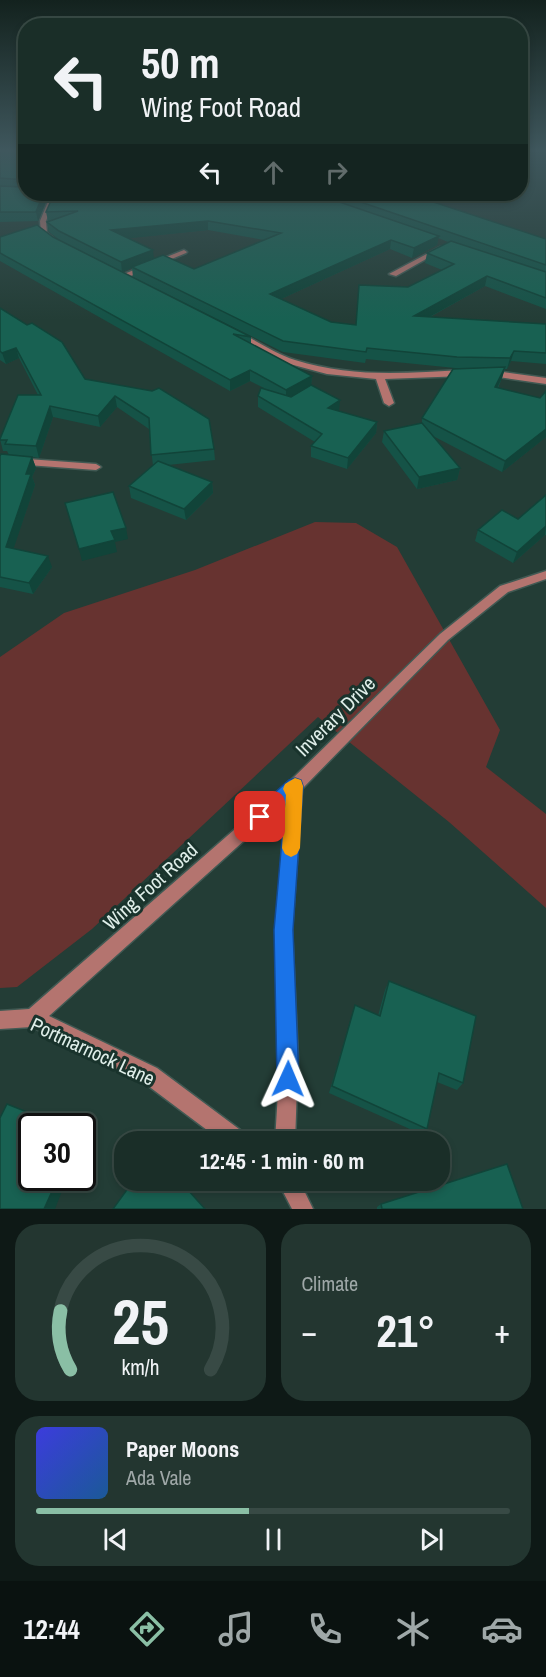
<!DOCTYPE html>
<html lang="en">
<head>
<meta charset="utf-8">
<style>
  :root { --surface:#1a2e28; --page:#233630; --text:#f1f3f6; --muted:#9fa8a8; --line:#384a45; --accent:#8abfa5 }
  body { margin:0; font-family:"Archivo Narrow",sans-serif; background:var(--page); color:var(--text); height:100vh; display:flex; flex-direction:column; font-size:22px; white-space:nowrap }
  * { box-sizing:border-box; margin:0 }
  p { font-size:20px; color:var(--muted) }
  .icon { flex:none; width:33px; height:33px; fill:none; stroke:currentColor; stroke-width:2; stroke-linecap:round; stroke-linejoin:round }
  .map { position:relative; height:1209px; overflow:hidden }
  .side { display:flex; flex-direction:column; gap:15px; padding:15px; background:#0e1916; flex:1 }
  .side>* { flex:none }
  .top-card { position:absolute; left:18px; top:18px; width:510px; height:183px; border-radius:24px; box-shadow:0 3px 9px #0003,0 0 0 2px var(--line); background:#1a2e28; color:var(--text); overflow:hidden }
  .speed { position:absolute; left:18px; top:1113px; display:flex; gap:12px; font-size:30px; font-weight:700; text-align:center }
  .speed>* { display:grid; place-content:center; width:78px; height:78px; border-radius:50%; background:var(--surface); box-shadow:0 3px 9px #0003,0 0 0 2px var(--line); line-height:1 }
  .speed .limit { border:3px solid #111; border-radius:9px; background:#fff; color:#111 }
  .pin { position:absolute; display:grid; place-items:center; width:51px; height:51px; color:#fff; margin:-26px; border-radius:12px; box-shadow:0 3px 9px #0006 }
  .me { position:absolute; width:66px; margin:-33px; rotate:1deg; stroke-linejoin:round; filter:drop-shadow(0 0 4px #0008) }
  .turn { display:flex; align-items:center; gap:21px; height:126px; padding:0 24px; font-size:27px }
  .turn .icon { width:78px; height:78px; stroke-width:2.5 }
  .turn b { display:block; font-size:42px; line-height:51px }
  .lanes { display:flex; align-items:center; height:57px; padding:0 24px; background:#0003; justify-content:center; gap:30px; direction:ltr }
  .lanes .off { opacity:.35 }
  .big { font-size:45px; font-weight:800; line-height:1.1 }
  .side .widget { flex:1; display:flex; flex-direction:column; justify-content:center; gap:9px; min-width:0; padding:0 21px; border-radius:24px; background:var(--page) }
  .side .dial { align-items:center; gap:0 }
  .dial svg { height:156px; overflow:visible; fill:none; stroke:var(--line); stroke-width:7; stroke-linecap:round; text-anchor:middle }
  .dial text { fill:var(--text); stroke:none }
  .song { display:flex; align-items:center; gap:18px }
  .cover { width:72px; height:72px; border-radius:9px; background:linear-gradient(135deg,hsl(240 70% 55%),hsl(210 70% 35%)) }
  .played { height:6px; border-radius:3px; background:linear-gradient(90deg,var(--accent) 45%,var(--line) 45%) }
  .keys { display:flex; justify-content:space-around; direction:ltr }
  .heat { display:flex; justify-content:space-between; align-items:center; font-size:33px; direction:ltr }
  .side .tiles { flex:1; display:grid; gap:15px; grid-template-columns:1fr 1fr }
  .widget:last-child { grid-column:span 2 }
  .trip { position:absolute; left:114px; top:1131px; width:336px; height:60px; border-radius:24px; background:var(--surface); box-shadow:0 3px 9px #0003,0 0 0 2px var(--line); font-weight:800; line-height:60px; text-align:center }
  .tabs { display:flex; height:96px; justify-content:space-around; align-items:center; background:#0a1210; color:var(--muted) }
  .tabs .icon { width:42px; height:42px }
  .tabs .on { color:var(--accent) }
  .tabs b { font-size:27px; color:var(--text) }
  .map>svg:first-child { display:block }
</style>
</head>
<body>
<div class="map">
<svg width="546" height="1209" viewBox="0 0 546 1209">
  <rect width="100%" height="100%" fill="#233d36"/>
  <!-- green -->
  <polygon fill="#673330" points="315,522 356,523 397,547 500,730 486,767 546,814 546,908 449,822 318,717 92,929 17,987 0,988 0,657 64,613 195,570"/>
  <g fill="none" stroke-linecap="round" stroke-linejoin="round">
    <!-- minor casing -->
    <g stroke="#415953" stroke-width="3">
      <g id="minor">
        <polygon points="51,194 57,194 46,221 47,233 57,241 54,243 41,234 40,221"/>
        <polygon points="440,247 443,249 442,250 396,276 389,274"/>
        <polygon points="184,250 187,252 186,253 126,278 119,276"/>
        <path d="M235,333H241C258,342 276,354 295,360C352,378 405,373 464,370L468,373L464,376L385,379L394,403L389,406L384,403L376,379L327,374L286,363L235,337Z"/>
        <polygon points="488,370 546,378 546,384 485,375 484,373"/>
        <polygon points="0,457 96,464 101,467 96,470 0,463"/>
        <polygon points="546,571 546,579 508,592 448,640 302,789 292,930 298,1058 295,1142 275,1142 280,1058 276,930 286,803 49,1016 157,1068 247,1135 250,1142 223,1142 143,1082 32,1027 0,1029 0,1011 29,1009 290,781 440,634 500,586"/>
        <polygon points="277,1180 299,1180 313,1209 292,1209"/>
      </g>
    </g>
    <!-- minor -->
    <use href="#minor" fill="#b4746f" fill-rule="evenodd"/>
  </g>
  <!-- wall -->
  <g fill="#155347" fill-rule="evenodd">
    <polygon points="0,151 26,151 26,194 49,194 38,221 0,222"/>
    <path d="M54,194H409L546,239V309L485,286L430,317L546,324V364L511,361L507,369H505L502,378L498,388L540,398L546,391V437L502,472L433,436L460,468L457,480L417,489L382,442L384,431L422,423V418L477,368H455L366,359L365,363L283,352L133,277L132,268L122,272L61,241L49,232L47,222L51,221H48L46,212ZM208,230L264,240L194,269L154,258L128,238ZM438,238L448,242L427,253L425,263L442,270L408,287L356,325L331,322L281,299L390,249L412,258L437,245Z"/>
    <polygon points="0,237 53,237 251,337 251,344 312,376 311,385 339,411 377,422 376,433 347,469 311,457 311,446 315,442 258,407 258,396 264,388 250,381 230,391 0,261"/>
    <polygon points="0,308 85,379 214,449 215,460 168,465 212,482 213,493 186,520 131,498 129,486 153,466 149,429 117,407 100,427 53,417 39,458 32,457 36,468 32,477 35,485 13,549 52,567 33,594 0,587 0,456 9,455 7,451 3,451 0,439 38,395 19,358 6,364 0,360"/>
    <polygon points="546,495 546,535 545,535 513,563 475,541 478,530 518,519"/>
    <polygon points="389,981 463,1083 457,1090 437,1082 427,1129 421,1134 329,1093 355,1005 378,1016 385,990"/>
    <polygon points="381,1204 523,1209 377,1209 377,1207"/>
  </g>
  <!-- shaded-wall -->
  <g fill="#114439">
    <polygon points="43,194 49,194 38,221 36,212"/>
    <polygon points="208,221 208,230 113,240 111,230"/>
    <polygon points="439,236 437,245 412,258 414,248"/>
    <polygon points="391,240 390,249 270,304 270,294"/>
    <polygon points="153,250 154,259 122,272 121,262"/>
    <polygon points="487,276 485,286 413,326 414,316"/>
    <polygon points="16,348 19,358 6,364 2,353"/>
    <polygon points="514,351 511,361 507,369 510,358"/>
    <polygon points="505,367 502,378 492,398 495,387"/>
    <polygon points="250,370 250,381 230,391 230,380"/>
    <polygon points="312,376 311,386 286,401 286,390"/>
    <polygon points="115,396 117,407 100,427 98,416"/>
    <polygon points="340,400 339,411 328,408"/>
    <polygon points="50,406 53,417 39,458 36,446"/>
    <polygon points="377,422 376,433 347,469 348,458"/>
    <polygon points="546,429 546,437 502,472 505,461"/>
    <polygon points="32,457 36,468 32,477 35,485 10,559 6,547 26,474"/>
    <polygon points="460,468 457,480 417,489 419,477"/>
    <polygon points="212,482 213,493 186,520 184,509"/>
    <polygon points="546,526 545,535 513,563 517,552"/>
    <polygon points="126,528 128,539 115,542 117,552 82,561 79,549 111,531"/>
    <polygon points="48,556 52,567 33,594 29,583"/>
    <polygon points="58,1178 67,1178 55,1209 44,1209"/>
  </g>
  <!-- building -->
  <g fill="#186152" stroke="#114439" stroke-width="1.5">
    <polygon points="0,151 26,151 26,180 0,178"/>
    <polygon points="26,180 26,194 43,194 36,212 0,212 0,186 24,187"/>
    <polygon points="54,194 316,194 439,236 414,248 391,240 270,294 331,322 356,325 359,285 408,287 454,264 427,253 451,241 546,272 546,298 487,276 414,316 546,324 546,353 514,351 510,358 457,357 367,348 366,352 283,341 132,267 163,255 194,269 281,233 208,221 111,230 153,250 121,262 59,231 47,222 78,211 46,212"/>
    <polygon points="337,194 409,194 546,239 546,265"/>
    <polygon points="37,225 53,237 251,337 233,334 312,376 286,390 250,370 230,380 0,253 0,237"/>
    <polygon points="0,308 27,325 32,323 62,342 85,379 152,391 159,388 209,419 214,449 151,455 149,418 115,396 98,416 50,406 36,446 5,444 7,440 0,440 0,439 18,395 41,395 16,348 2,353 0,351"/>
    <polygon points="505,367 495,387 540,398 546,391 546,429 505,461 422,418 453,369"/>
    <polygon points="311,385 340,400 328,408 377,422 348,458 311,446 322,434 258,396 261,388 291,397"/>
    <polygon points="422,423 460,468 419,477 384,431"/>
    <polygon points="1,454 32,457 26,474 31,474 6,547 48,556 29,583 0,577 0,456"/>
    <polygon points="158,461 212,482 184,509 129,486"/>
    <polygon points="113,492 126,528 111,531 115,540 79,549 65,503"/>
    <polygon points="546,495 546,526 517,552 478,530 502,510 518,519"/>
    <polygon points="389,981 476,1016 463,1083 439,1073 427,1129 332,1086 355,1005 380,1016"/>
    <polygon points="7,1104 62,1126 32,1126 32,1178 58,1178 44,1209 0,1209 0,1118"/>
    <polygon points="507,1164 523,1209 382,1209 381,1204"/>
    <polygon points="134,1180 179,1180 205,1209 113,1209"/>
  </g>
  <!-- sky -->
  <linearGradient id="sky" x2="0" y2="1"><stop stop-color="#13221e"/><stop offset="0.47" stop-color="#3f575d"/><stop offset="1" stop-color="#3f575d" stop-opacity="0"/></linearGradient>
  <rect width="546" height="320" fill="url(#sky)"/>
  <!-- route -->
  <polygon fill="#1a73e8" stroke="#114b97" stroke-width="1.5" points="295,778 301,780 303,786 293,930 299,1079 295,1087 288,1090 280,1087 277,1079 274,930 285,805 266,822 260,825 254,822 252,817 254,811 289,780"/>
  <!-- slow -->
  <polygon fill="#f59e0b" points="295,778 301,780 303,786 300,848 297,854 291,857 285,854 282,848 286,795 283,789 285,784"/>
  <g text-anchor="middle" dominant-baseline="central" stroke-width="6" stroke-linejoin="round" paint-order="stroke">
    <!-- near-street labels -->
    <g font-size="20" fill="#dfeee9" stroke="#19332c">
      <text transform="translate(335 716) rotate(-45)">Inverary Drive</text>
      <text transform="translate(150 886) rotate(-42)">Wing Foot Road</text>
      <text transform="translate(93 1051) rotate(25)">Portmarnock Lane</text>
    </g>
  </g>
</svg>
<div class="speed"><div class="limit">30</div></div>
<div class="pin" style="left:260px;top:817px;background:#d93025"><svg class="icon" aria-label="arrive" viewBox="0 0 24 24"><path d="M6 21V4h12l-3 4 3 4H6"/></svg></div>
<svg class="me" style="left:288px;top:1079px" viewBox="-20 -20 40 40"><path d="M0-17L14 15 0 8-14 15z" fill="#1a73e8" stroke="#fff" stroke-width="4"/></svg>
<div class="trip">12:45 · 1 min · 60 m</div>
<div class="top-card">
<div class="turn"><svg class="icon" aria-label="left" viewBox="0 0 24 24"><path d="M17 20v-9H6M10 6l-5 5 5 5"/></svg><div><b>50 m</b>Wing Foot Road</div></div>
<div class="lanes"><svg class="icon" aria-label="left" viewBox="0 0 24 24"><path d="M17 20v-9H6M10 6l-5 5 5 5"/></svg><svg class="icon off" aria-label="ahead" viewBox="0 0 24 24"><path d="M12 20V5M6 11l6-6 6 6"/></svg><svg class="icon off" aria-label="right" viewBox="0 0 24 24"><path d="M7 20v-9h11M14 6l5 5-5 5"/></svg></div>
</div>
</div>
<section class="side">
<div class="tiles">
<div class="widget dial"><svg viewBox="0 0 100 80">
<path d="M14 69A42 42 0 1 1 86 69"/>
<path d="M14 69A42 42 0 0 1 9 39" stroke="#8abfa5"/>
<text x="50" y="56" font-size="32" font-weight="700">25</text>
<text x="50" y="72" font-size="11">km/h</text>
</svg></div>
<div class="widget"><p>Climate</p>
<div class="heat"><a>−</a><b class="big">21°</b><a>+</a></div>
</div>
<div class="widget">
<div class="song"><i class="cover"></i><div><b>Paper Moons</b><p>Ada Vale</p></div></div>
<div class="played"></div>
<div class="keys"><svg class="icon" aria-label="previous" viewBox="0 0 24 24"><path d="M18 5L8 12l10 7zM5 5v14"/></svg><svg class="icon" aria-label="pause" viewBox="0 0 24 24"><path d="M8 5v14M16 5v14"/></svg><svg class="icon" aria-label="next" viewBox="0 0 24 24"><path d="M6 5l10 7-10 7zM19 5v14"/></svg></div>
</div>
</div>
</section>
<nav class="tabs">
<b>12:44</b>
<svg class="icon on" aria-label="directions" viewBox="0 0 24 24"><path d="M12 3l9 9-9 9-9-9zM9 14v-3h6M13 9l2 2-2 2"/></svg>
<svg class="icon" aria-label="music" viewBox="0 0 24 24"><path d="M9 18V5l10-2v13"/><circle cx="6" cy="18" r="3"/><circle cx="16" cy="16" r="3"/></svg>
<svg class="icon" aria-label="phone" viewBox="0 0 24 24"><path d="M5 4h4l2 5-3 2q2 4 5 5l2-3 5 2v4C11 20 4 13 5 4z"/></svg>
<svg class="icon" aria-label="climate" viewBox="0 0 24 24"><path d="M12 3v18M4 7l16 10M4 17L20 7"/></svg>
<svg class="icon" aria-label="car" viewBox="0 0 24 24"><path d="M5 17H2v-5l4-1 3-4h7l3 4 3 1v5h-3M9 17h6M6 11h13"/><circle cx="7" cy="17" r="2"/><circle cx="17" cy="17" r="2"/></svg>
</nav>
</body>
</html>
